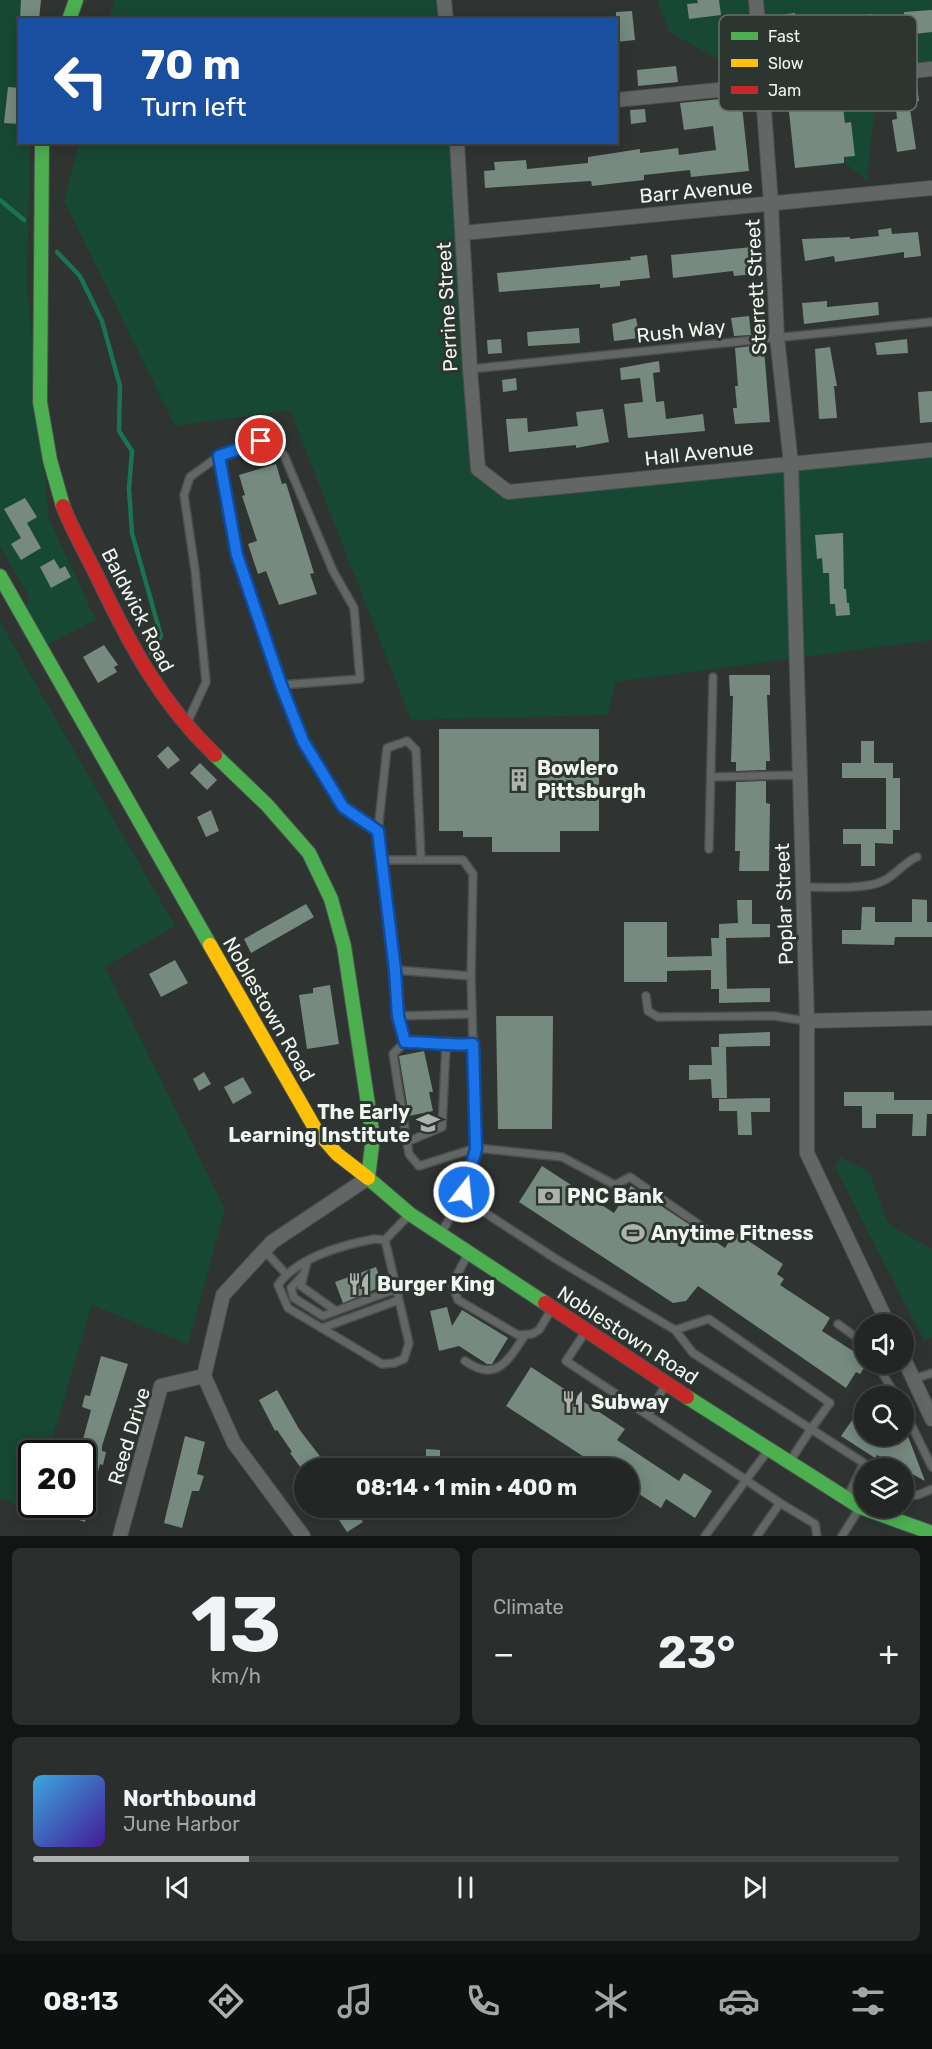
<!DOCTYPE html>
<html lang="en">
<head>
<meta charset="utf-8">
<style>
  :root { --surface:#232625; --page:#2b2e2d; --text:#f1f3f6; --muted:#a3a5a7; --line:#404342; --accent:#adb2af }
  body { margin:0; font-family:Rubik,sans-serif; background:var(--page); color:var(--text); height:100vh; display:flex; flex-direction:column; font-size:22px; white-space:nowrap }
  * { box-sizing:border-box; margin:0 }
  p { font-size:20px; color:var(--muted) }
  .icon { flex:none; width:33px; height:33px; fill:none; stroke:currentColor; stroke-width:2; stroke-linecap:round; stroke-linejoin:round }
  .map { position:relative; height:1536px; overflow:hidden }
  .details { display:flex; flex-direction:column; gap:12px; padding:12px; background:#131514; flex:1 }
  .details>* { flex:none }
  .hud { position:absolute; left:18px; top:18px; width:600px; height:126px; border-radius:0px; box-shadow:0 3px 15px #0003,0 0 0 2px var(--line); background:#1a4fa0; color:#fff; overflow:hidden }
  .buttons { position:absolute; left:854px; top:1314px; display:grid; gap:12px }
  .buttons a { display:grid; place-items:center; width:60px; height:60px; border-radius:50%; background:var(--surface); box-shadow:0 3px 15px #0003,0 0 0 2px var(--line); font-size:30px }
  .speed { position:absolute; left:18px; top:1440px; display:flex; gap:12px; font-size:30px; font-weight:700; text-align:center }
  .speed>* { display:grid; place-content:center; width:78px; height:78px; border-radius:50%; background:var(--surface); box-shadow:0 3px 15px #0003,0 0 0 2px var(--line); line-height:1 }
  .speed .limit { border:3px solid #111; border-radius:9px; background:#fff; color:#111 }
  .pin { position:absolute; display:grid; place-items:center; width:51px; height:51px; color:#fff; margin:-26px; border:3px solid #fff; border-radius:50%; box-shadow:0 2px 6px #0007 }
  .me { position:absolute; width:66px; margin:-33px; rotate:16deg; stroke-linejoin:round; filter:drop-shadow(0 0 4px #0008) }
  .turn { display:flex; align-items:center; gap:21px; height:126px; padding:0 24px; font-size:27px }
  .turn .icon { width:78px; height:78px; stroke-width:2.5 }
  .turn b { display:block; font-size:42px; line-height:51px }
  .big { font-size:45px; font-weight:700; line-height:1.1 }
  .details .widget { flex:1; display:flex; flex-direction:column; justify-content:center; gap:9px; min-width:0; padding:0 21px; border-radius:9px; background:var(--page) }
  .details .dial { align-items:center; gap:0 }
  .dial b { font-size:78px; line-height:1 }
  .song { display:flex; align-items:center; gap:18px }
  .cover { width:72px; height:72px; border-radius:9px; background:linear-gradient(135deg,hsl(200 70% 55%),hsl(260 70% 35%)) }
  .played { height:6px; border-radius:3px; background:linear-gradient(90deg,var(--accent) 25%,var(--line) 25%) }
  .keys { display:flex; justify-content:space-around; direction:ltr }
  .heat { display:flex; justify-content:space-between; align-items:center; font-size:33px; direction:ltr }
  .details .tiles { flex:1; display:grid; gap:12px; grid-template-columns:1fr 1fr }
  .widget:last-child { grid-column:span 2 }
  .trip { position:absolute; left:294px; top:1458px; width:345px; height:60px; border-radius:30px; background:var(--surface); box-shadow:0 3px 15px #0003,0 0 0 2px var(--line); font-weight:700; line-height:60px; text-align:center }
  .tab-bar { display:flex; height:96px; justify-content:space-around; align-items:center; background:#0e0f0f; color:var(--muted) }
  .tab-bar .icon { width:42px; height:42px }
  .tab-bar .selected { color:var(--accent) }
  .tab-bar b { font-size:27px; color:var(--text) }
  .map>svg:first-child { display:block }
</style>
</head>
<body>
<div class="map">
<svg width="932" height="1536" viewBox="0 0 932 1536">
  <rect width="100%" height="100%" fill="#2f3331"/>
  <!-- green -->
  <g fill="#174833">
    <polygon points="0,0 41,0 39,19 20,20 20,142 30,143 27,286 49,519 96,620 46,645 23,638 28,594 0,547"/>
    <polygon points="114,0 442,0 443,20 109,20"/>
    <polygon points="657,0 932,0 932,66 913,65 875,104 867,181 801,126 785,71 718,59 669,32"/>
    <polygon points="79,143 455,143 486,477 517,491 932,450 932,640 615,682 608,715 411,720 290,410 175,426 64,201"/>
    <polygon points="0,622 175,926 105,967 225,1209 188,1344 92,1305 48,1453 32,1454 32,1511 0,1498"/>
    <polygon points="841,1157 869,1172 887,1220 896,1229 932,1249 932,1337 924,1341 835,1167"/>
  </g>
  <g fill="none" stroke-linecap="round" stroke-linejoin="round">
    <!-- stream -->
    <g stroke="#197551" stroke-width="4.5">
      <polyline points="0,200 24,220"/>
      <polyline points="57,252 80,276 102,321 120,386 119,431 132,451 129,489 132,533 161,636 151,653"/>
    </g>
  </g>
  <!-- building -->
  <g fill="#768a80">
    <polygon points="21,0 41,0 39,20 20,20"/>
    <polygon points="697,0 719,0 721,15 689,19 687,4 698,3"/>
    <polygon points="932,10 932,32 906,35 904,12"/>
    <polygon points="632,11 635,40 616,42 616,12"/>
    <polygon points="795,13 796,20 803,19 807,47 784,50 779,15"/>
    <polygon points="873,14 876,41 853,43 851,17"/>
    <polygon points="676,66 678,82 638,86 637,70"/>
    <polygon points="917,85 919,101 909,102 916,149 897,152 892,120 897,119 894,87"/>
    <polygon points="8,87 20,88 20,124 4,123"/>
    <polygon points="816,90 816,95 841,92 845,123 851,122 855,156 844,157 844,163 795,168 787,93"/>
    <polygon points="741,97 749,171 691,177 690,170 644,175 644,180 592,186 591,181 485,188 484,171 495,170 494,162 526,160 527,169 588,163 588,157 640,149 640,153 678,148 679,155 716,150 713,126 684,130 680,103"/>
    <polygon points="645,109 646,122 631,124 630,110"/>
    <polygon points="891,228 892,234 918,232 921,256 904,258 904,252 835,262 834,256 805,261 802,239 850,237 850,239 879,236 878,230"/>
    <polygon points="752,247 755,274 734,276 733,271 673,278 671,255"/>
    <polygon points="647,255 650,278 620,281 620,286 600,288 600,284 499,292 497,273 631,260 630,257"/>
    <polygon points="827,301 827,307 878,302 879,315 804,324 802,303"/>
    <polygon points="749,316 751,335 734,336 731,318"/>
    <polygon points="636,318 640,338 614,341 612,324"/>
    <polygon points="579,328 580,343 528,346 527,332"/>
    <polygon points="501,339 502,353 488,354 487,340"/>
    <polygon points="907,339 908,353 877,355 875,343"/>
    <polygon points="752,346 753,350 764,349 770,422 735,424 733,408 737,408 735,386 738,386 735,348"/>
    <polygon points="830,347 837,386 834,386 837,418 819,419 815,349"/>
    <polygon points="659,361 660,372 653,373 656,402 664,401 666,419 703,414 705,431 628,438 624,404 643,402 640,378 621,380 620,368"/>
    <polygon points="516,378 517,390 503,392 502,380"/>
    <polygon points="932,391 932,422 920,423 918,392"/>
    <polygon points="603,409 609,442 576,448 576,445 509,452 506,419 527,418 528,432 578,426 576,412"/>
    <polygon points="276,464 282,484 286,483 314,573 310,574 317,594 279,605 266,571 258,574 248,544 257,541 242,496 245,495 239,475"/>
    <polygon points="25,498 37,517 27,523 41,548 21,560 11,544 21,538 4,509"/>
    <polygon points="843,533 844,589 846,589 847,603 849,603 850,615 836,616 835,604 830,604 829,573 823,573 822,558 817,559 815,535"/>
    <polygon points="54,559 60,569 65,566 71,577 51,588 40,567"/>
    <polygon points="104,645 118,665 114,667 117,672 98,683 83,657"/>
    <polygon points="729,675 770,675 770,695 767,695 770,761 766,761 766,770 736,771 736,762 731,762 733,696 730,696"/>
    <polygon points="439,729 599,729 599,831 560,831 560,852 492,852 492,837 463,837 463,831 439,831"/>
    <polygon points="861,741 874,741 874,763 893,763 893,778 900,778 900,830 893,830 893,844 875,843 875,866 861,866 861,844 843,844 843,829 886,829 886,778 842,778 842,763 861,763"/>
    <polygon points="168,746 180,760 168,769 157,756"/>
    <polygon points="200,763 217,780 207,790 190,773"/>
    <polygon points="766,781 766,803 770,804 769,871 739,871 740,851 735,851 736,782"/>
    <polygon points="211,810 219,831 206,837 197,817"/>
    <polygon points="912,899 927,900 927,922 932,922 932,937 895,937 894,945 842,944 842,930 861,930 862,907 875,907 875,922 912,922"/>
    <polygon points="737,900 752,900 752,924 770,924 770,937 726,938 727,989 711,989 711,970 667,971 667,982 624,982 624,922 667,922 667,957 712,956 711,938 719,938 719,924 738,923"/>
    <polygon points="306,904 314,917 251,953 244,939"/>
    <polygon points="175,960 188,983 161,997 149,974"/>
    <polygon points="330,985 339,1044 307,1049 299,995 313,993 313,988"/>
    <polygon points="770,988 770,1002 719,1003 719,989"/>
    <polygon points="496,1016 553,1016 552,1129 498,1129"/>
    <polygon points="770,1032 770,1046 719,1047 719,1034"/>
    <polygon points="711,1047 726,1047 727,1098 712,1098 711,1079 689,1080 689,1065 712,1065"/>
    <polygon points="424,1051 433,1092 429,1092 433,1111 409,1116 399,1056"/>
    <polygon points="204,1072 211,1084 199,1091 193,1079"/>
    <polygon points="243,1077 252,1093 233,1104 224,1087"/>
    <polygon points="844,1092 894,1092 894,1100 932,1100 932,1114 927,1114 926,1136 912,1136 913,1114 876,1114 876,1128 862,1128 862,1106 844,1106"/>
    <polygon points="770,1098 770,1112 751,1112 752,1135 738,1135 737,1111 719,1111 719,1099"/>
    <polygon points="542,1166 614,1213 631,1186 725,1248 735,1232 783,1264 777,1274 784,1279 780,1285 830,1318 822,1331 864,1358 864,1368 860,1374 856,1372 846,1388 698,1286 686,1301 673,1303 519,1202"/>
    <polygon points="376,1267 383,1286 343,1303 335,1282"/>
    <polygon points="447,1307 452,1326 462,1310 508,1338 492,1364 487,1364 459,1346 439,1351 430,1311"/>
    <polygon points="101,1356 128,1364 102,1446 102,1451 106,1452 103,1465 100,1464 85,1522 66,1516 70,1504 82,1504 82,1454 79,1454 91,1410 82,1407 85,1395 90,1396"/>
    <polygon points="531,1367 625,1429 617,1440 679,1481 684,1473 712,1491 695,1518 666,1499 661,1508 628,1487 628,1468 601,1468 506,1406"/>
    <polygon points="277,1390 299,1429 329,1468 301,1468 290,1453 292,1452 277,1430 275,1431 259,1400"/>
    <polygon points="855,1416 864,1422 864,1436 885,1436 899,1445 906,1431 925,1481 877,1455 875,1458 841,1436"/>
    <polygon points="185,1436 205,1442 197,1474 204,1476 199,1491 192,1491 182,1528 164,1523"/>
    <polygon points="426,1449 440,1450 440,1462 426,1461"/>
    <polygon points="331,1508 354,1508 363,1522 347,1532"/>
  </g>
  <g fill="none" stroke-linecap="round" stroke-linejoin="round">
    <!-- lane casing -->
    <g stroke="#4b4f4d" stroke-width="10">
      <g id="lane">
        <polyline points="470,369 932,322"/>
        <polygon points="261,441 284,455 333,571 354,608 360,679 281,685 237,555 219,456"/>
        <polyline points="281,685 303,741 343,807 378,831 395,970 471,976 476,1148 464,1192 443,1230"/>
        <polyline points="188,721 206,682 195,570 184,495 190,477 219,456"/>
        <polyline points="711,777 800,775"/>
        <polyline points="378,831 387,748 407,741 416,750 421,860"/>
        <polyline points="709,849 713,677"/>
        <polyline points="384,860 463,860 473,874 471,976"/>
        <path d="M804,887C825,887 864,890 883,881C896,875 903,863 917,857"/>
        <polyline points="395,970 397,1016"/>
        <polyline points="646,996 648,1011 658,1017 774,1016 807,1021"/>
        <polyline points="405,1042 397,1016 472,1014"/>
        <path d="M473,1044C450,1046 429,1042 405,1042L393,1054L409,1154L419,1166L476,1148L562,1157L615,1185L630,1177L717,1237"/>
        <polyline points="407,1142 442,1127 446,1046"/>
        <polyline points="461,1197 556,1259 675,1330 693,1353 811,1429 830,1403 709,1319 675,1330"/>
        <path d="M374,1239L385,1240L409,1343L404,1359L394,1363L382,1364L288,1308L278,1285C297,1258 342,1245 374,1239Z"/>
        <polyline points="385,1240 408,1216"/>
        <polyline points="264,1250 286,1274"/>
        <polyline points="467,1256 452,1284 458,1300 518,1335 532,1334 539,1330 551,1310"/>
        <polyline points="307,1262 301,1286 336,1311 396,1289"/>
        <polyline points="303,1275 291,1288 294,1298 323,1316 336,1311"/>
        <polyline points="838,1324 864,1343"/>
        <polyline points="322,1328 399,1300"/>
        <polyline points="584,1334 566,1361 746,1480 767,1452"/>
        <path d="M465,1361C496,1383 508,1361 525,1335"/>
        <polyline points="877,1364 896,1396"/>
        <polyline points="913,1379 932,1373"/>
        <polyline points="903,1408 932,1467"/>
        <polyline points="648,1415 665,1386"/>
        <polyline points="790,1461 811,1429 864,1463 848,1496"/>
        <polyline points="903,1495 918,1495 932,1489"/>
        <polyline points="780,1503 815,1524 817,1536"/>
        <polyline points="705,1536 746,1480 780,1503 757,1536"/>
        <polyline points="842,1536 859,1509"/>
      </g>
    </g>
    <!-- street casing -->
    <g stroke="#4b4f4d" stroke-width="16">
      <g id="street">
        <polyline points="444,0 446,20"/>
        <polyline points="756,0 771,204 777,338 791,464 807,1021 807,1153 888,1324"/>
        <polyline points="616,100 932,69"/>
        <polyline points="457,142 470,369 478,469 508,492 932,450"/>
        <polyline points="463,233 932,188"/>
        <polyline points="807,1021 932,1018"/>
        <polyline points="903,1357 932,1419"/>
        <polyline points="120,1536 161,1386 204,1376"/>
        <polyline points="303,1536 234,1443 204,1376 223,1295 272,1242 368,1178"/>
      </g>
    </g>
    <!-- fast casing -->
    <g stroke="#4b4f4d" stroke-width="16">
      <g id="fast">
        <polyline points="69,20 76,0"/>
        <polyline points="42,142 40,402 50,460 63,506"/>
        <polyline points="0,576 210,945"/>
        <polyline points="215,755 267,805 309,853 331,899 344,946 373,1137 368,1178 410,1214 545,1303"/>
        <polyline points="687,1397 860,1507 932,1533"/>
      </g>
    </g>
    <!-- slow casing -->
    <g stroke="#4b4f4d" stroke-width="16">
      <polyline id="slow" points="210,945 316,1130 337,1154 368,1178"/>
    </g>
    <!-- jam casing -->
    <g stroke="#4b4f4d" stroke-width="16">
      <g id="jam">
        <path d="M63,506C72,530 86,553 97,576C130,645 160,702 215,755"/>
        <polyline points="545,1303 687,1397"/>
      </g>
    </g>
    <!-- lane -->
    <use href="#lane" stroke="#626664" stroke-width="7"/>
    <!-- street -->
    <use href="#street" stroke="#626664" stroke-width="14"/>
    <!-- fast -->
    <use href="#fast" stroke="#4caf50" stroke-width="14"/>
    <!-- slow -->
    <use href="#slow" stroke="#ffc107" stroke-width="14"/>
    <!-- jam -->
    <use href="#jam" stroke="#c62828" stroke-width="14"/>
  </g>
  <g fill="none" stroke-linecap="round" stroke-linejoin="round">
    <!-- route casing -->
    <g stroke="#114b97" stroke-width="15">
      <path id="route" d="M261,441L219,456L237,555L281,685L303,741L343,807L378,831L395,970L398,1016L405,1042C429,1042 449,1046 473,1044L476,1149L464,1192"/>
    </g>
    <!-- route -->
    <use href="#route" stroke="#1a73e8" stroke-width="10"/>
  </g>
  <!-- icons -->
  <defs>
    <g id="building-bare" transform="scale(1.8)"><path d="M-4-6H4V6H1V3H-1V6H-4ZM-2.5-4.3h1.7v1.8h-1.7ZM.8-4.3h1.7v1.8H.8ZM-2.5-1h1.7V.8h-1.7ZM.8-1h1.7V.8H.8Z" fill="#adb2af" stroke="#2d3530" stroke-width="2.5" paint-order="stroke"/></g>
    <g id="school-bare" transform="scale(1.8)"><path d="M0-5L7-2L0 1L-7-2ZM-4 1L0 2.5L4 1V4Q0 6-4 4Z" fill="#adb2af" stroke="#2d3530" stroke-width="2.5" paint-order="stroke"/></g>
    <g id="bank-bare" transform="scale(1.8)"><path d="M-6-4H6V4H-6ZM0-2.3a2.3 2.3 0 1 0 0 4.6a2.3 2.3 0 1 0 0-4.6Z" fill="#adb2af" stroke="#2d3530" stroke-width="2.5" paint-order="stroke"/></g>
    <g id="stadium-bare" transform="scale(1.8)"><path d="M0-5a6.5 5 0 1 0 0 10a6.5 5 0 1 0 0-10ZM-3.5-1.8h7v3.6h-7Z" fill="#adb2af" stroke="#2d3530" stroke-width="2.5" paint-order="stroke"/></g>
    <g id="restaurant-bare" transform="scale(1.8)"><path d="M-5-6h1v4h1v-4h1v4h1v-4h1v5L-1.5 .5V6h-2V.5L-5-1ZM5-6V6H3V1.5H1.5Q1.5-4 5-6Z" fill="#adb2af" stroke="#2d3530" stroke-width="2.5" paint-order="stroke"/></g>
  </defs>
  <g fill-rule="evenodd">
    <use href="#building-bare" x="519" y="780"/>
    <use href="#school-bare" x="428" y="1123"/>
    <use href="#bank-bare" x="549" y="1196"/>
    <use href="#stadium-bare" x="633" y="1233"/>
    <use href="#restaurant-bare" x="359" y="1284"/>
    <use href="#restaurant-bare" x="573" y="1402"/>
  </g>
  <g text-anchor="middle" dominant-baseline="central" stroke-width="6" stroke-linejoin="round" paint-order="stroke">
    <!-- street labels -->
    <g font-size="20" fill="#f1f6f3" stroke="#2d3530">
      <text transform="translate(696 191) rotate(-5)">Barr Avenue</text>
      <text transform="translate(756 287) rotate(-93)">Sterrett Street</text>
      <text transform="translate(447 307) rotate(-93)">Perrine Street</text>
      <text transform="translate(681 331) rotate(-6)">Rush Way</text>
      <text transform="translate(699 453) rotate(-6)">Hall Avenue</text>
      <text transform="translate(138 610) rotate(63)">Baldwick Road</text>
      <text transform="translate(784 904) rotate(-92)">Poplar Street</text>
      <text transform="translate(269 1009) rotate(60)">Noblestown Road</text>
      <text transform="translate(628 1335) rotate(33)">Noblestown Road</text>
      <text transform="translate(129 1436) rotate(-73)">Reed Drive</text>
    </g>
    <!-- poi labels -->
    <g font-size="20" font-weight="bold" fill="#f1f6f3" stroke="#2d3530" text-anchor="start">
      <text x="537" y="768">Bowlero<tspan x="537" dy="23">Pittsburgh</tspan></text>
      <text x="410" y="1112" text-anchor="end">The Early<tspan x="410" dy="23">Learning Institute</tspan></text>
      <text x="567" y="1196">PNC Bank</text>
      <text x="651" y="1233">Anytime Fitness</text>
      <text x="377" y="1284">Burger King</text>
      <text x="591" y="1402">Subway</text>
    </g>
  </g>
  <!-- legend -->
  <rect x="719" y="15" width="198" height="96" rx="9" fill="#2d3530" stroke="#686f6a" stroke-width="1.5"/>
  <rect x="731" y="32" width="27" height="8" fill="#4caf50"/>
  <rect x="731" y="59" width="27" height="8" fill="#ffc107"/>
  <rect x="731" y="86" width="27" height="8" fill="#c62828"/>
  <g font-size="16" fill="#f1f6f3">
    <text x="768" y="42">Fast</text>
    <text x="768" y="69">Slow</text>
    <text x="768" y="96">Jam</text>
  </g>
</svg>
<div class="buttons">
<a><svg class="icon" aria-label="sound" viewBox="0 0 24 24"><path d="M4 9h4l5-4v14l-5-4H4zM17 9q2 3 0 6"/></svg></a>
<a><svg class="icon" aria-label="search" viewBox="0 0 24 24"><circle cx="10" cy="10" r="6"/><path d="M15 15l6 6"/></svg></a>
<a><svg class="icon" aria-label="layers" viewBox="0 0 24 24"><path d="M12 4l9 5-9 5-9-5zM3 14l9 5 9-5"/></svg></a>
</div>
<div class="speed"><div class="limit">20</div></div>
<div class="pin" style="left:261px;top:441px;background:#d93025"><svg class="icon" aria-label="arrive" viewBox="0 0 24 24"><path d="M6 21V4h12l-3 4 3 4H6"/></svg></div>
<svg class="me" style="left:464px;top:1192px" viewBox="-20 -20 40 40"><circle r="17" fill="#1a73e8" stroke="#fff" stroke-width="3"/><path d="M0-11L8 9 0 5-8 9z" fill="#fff"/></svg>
<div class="trip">08:14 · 1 min · 400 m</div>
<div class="hud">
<div class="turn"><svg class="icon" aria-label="left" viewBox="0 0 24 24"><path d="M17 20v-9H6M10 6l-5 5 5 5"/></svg><div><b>70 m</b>Turn left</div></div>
</div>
</div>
<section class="details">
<div class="tiles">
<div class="widget dial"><b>13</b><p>km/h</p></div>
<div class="widget"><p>Climate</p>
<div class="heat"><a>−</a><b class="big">23°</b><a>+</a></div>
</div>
<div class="widget">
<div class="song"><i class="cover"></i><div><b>Northbound</b><p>June Harbor</p></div></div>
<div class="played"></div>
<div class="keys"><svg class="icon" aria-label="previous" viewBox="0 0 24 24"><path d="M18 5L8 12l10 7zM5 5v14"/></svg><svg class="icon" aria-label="pause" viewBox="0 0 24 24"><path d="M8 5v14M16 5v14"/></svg><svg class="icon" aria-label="next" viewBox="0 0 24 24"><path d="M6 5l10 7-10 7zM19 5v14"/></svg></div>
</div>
</div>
</section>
<nav class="tab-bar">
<b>08:13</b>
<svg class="icon selected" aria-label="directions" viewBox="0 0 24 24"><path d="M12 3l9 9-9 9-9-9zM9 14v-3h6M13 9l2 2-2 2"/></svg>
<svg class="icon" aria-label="music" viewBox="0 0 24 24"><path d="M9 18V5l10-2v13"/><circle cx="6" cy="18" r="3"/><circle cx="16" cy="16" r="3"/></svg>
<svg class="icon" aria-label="phone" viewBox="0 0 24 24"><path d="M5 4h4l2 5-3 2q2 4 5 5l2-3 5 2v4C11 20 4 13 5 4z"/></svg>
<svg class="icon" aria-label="climate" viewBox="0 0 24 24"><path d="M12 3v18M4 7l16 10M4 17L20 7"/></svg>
<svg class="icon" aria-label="car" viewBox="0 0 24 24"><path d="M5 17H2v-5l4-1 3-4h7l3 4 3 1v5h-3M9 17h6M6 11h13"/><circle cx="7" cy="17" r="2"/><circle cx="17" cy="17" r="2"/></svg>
<svg class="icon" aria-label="filters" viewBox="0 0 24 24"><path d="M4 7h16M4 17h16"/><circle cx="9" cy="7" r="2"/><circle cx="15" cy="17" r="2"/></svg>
</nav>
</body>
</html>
